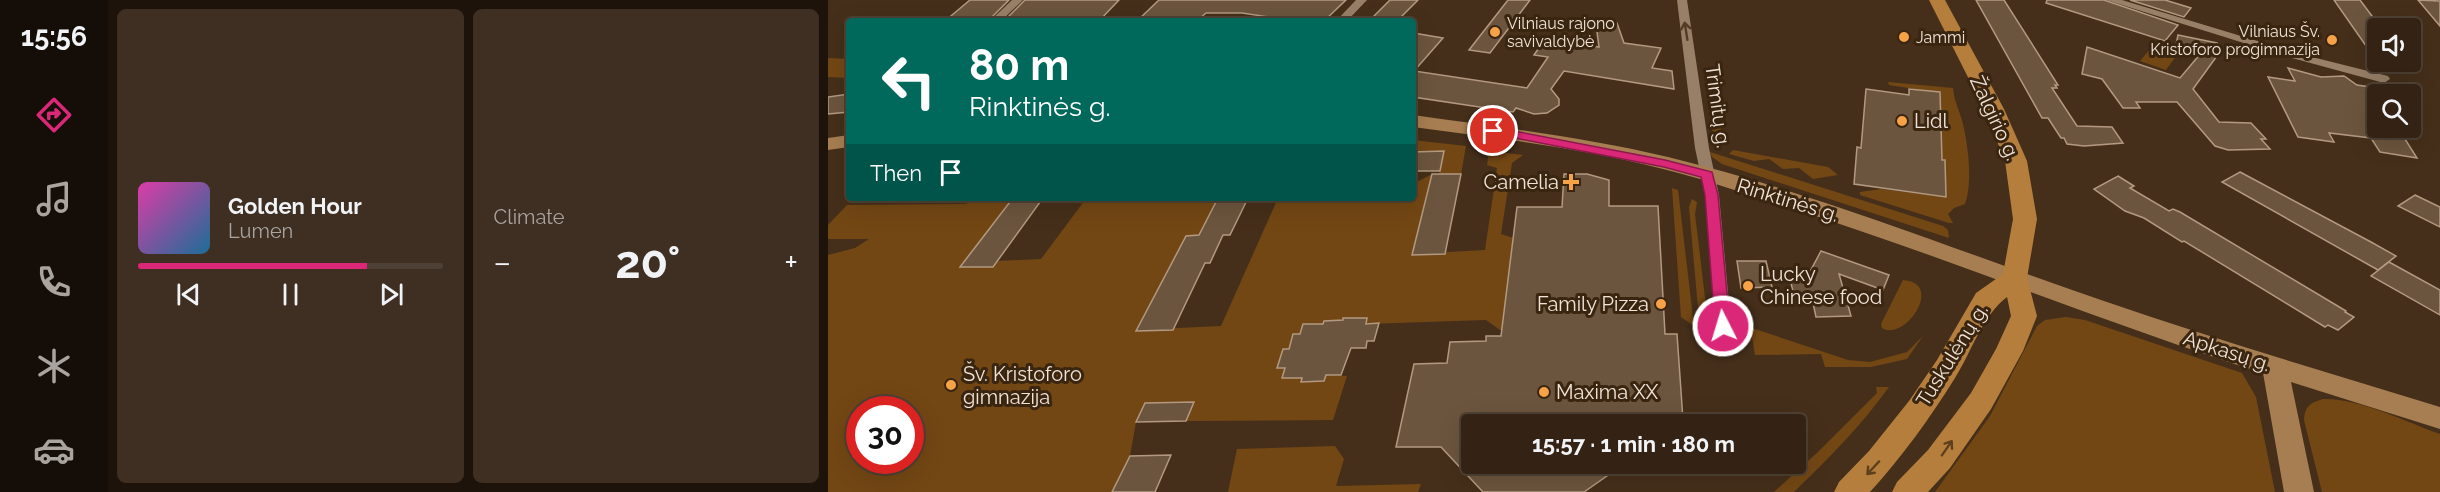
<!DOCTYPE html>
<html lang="en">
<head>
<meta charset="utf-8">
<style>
  :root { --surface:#342314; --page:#3f2f22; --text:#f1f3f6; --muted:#a9a4a0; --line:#4e4034; --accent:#db2777 }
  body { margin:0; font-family:Raleway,sans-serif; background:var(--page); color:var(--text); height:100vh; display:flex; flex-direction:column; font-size:22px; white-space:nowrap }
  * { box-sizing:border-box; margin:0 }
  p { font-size:20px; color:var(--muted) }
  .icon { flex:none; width:33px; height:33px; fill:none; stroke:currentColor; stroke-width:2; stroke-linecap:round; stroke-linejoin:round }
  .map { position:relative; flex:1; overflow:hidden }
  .side { display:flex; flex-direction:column; gap:9px; padding:9px; background:#1d130b; width:720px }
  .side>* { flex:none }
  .top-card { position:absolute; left:18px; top:18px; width:570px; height:183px; border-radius:6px; box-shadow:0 6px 24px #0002,0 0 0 2px var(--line); background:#00695c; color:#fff; overflow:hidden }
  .controls { position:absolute; left:1539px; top:18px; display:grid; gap:12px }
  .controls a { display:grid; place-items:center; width:54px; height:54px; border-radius:6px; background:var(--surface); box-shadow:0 6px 24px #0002,0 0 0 2px var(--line); font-size:30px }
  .speed { position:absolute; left:18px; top:396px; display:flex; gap:12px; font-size:30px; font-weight:700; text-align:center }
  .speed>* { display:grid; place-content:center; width:78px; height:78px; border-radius:50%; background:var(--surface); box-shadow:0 6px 24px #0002,0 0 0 2px var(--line); line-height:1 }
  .speed .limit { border:9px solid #d22; background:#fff; color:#111 }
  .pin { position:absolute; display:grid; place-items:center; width:51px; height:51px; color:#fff; margin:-26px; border:3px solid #fff; border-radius:50%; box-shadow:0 2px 6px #0007 }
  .me { position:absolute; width:66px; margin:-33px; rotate:355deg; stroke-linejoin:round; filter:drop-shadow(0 0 4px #0008) }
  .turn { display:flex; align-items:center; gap:21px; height:126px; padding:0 24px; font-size:27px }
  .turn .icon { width:78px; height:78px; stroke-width:2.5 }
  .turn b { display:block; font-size:42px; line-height:51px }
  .then { display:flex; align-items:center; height:57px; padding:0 24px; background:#0003; gap:12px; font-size:22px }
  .big { font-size:45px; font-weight:700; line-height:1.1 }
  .side .tile { flex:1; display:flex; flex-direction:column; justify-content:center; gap:9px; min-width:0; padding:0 21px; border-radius:9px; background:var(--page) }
  .song { display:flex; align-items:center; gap:18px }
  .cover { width:72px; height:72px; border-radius:9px; background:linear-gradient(135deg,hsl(320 70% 55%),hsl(200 70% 35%)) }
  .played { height:6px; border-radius:3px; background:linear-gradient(90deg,var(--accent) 75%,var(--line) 75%) }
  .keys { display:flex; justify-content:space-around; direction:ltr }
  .heat { display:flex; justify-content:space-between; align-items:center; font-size:33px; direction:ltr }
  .side .tiles { flex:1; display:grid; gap:9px; grid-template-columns:repeat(2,1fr) }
  .trip { position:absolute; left:633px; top:414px; width:345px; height:60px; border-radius:6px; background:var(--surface); box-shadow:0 6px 24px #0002,0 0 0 2px var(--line); font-weight:700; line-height:60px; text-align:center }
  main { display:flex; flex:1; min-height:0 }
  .dock { display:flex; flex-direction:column; width:108px; justify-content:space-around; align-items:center; background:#150e08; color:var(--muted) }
  .dock .icon { width:42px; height:42px }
  .dock .on { color:var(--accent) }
  .dock b { font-size:27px; color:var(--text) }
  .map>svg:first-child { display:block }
</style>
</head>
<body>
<main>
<nav class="dock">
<b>15:56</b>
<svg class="icon on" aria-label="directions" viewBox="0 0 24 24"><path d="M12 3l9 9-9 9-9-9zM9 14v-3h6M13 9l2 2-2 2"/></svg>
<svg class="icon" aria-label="music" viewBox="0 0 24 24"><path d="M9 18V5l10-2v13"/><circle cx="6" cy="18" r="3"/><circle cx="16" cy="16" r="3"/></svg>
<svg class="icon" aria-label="phone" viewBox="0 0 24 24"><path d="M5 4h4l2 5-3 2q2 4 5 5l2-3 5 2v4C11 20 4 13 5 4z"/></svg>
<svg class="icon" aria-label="climate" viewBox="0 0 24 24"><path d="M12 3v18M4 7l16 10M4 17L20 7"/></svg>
<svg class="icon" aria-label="car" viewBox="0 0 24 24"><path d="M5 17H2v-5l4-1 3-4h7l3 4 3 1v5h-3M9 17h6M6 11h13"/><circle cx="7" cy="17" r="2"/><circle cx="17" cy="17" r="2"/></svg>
</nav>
<section class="side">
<div class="tiles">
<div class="tile">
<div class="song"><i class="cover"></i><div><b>Golden Hour</b><p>Lumen</p></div></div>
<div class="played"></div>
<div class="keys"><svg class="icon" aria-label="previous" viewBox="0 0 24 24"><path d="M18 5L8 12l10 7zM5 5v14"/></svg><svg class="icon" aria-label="pause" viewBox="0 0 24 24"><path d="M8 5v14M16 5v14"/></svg><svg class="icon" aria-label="next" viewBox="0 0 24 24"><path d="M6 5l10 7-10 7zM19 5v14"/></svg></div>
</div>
<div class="tile"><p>Climate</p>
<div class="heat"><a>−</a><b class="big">20°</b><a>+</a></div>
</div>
</div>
</section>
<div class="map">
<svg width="1612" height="492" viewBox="0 0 1612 492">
  <rect width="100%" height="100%" fill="#452f1a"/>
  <!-- green -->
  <g fill="#734714" fill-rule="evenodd">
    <polygon points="1323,48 1348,56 1338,70 1312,61"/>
    <polygon points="0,58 21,59 21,78 0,77"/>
    <polygon points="885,67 893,69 886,87 895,143 886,146 876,69"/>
    <path d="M1060,82L1125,88C1126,101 1132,112 1135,124C1140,145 1145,184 1137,204L1126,208L1120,214L1125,223H1121L1032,195V192L1053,189L1118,197L1117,161L1114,160L1112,93L1061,85Z"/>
    <polygon points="585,140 638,146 633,174 611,174 616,151 585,152"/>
    <polygon points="905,150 1000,167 1010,175 985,179 971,168 955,169 941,159 926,161 901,154"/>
    <path d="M661,151L695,155L684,163L673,234L685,238L676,314L836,312L837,327L672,330L658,320L538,324L516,318L515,320L496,321L495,324H476L472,334H465L461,349H455L449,368H457L454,378H474V382L496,381L498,375L519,376L505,420L358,421L366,402L317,403L308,422L302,456L284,492H0V255L27,248L41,239H0V225L19,205L137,204L156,198H185L133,267H165L170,261L213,259L257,200L390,198L371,235L358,236L308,330L393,326L450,198H585V184L604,174L585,254L657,250L669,168L659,165ZM32,410H82V460H32Z"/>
    <polygon points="882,152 1115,226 1120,230 1121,238 894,164 884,157"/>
    <polygon points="844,188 850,190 866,326 853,317"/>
    <polygon points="864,199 869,202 867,214 879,314 877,330 872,331 861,207"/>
    <path d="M1075,280C1117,283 1077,342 1054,328L1053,324Z"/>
    <polygon points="1238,317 1257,320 1414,373 1428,397 1447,492 1107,492 1162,416 1209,326 1217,320"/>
    <polygon points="912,324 1020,360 1042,362 1079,352 1095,336 1079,359 1043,367 997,367 993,354 927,355 924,337 910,337 909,327"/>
    <path d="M1048,387H1061C1033,426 1000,459 966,492H946L991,451L1049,393Z"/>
    <path d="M1495,399C1531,398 1578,422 1612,434V492H1494L1476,420C1477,406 1482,403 1495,399Z"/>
    <polygon points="507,446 516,459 508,486 593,484 590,492 400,492 409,449"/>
  </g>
  <!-- building -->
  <g fill="#6c553e" stroke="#b39981" stroke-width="1.5">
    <polygon points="142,0 181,0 160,21 117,21"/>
    <polygon points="197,0 291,0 271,21 176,21"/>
    <polygon points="331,0 518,0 496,21 466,21 414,13 378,13 369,21 309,21"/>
    <polygon points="562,0 590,0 569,21 541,21"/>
    <polygon points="680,0 702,0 662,53 641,50"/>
    <polygon points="1148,0 1176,0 1230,85 1227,85 1229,88 1224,88 1249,126 1284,127 1295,143 1256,146 1239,144 1236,138 1233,138 1220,118 1214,118"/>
    <polygon points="1219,0 1276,0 1350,25 1337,41 1218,3"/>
    <polygon points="1302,0 1337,0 1363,8 1356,17"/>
    <polygon points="1506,0 1532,0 1553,28 1550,28 1550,63"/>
    <polygon points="1590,0 1612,1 1612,26"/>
    <polygon points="789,23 796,43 833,48 824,68 844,71 846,89 736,71 723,89 731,99 731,105 719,113 706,114 688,108 685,112 585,97 585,33 615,38 586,71 699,88 720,57 706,55 718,38 771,47 768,24"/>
    <polygon points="1350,35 1389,43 1394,49 1365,89 1391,122 1423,123 1438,139 1433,139 1442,149 1400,150 1387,146 1349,102 1308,102 1312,108 1295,108 1274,79 1254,74 1259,47 1352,78 1373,53 1348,45"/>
    <polygon points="1460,68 1493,77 1516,76 1529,85 1543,87 1550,97 1550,128 1570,128 1589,158 1552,152 1543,138 1501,133 1506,142 1470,137 1440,77 1467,81"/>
    <polygon points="1038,89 1081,95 1081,89 1112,92 1114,160 1117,160 1118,197 1026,184 1029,147 1033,148"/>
    <polygon points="21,94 21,112 0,114 0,97"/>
    <polygon points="616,151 612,171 585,171 585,152"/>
    <polygon points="1412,172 1543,242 1568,256 1550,270 1394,182"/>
    <polygon points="604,174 633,174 617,254 584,255"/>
    <polygon points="736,174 759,174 781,180 781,206 830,206 837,334 849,334 855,420 850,424 644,424 644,464 796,464 756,492 655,492 613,447 568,447 586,364 619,363 622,342 658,341 658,336 673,336 689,207 734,207"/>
    <polygon points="1290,176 1306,186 1302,188 1341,211 1345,209 1352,212 1518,311 1517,312 1526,317 1510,330 1500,325 1497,327 1356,241 1354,242 1316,218 1297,211 1266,189"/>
    <polygon points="1587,195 1612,207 1612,227 1570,206"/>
    <polygon points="185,198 215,198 165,267 132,267"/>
    <polygon points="390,198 420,198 402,235 395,235 382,263 377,263 345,330 308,331 358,236 371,235"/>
    <polygon points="993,251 1061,275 1055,290 1011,274 1023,316 988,317 985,303 968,304 962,279 978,279"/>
    <polygon points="909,261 938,261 944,287 913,288"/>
    <polygon points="1561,262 1612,290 1612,315 1543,276"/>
    <polygon points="515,318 539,318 538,324 551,323 546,341 539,341 538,348 523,348 513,375 498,375 496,381 473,382 474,378 454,378 457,368 449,368 455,349 461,349 465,334 472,334 475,324 495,324 496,321 515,320"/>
    <polygon points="366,402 358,421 308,422 317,403"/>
    <polygon points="343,455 327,492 284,492 302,456"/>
  </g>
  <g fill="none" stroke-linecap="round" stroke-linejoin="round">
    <!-- minor -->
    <g fill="#987f67" fill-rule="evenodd">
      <polygon points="184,0 195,0 173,21 162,21"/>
      <polygon points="528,0 539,0 519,21 508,21"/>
      <polygon points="849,0 859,0 881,148 891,195 903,325 901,329 895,331 889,329 887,325 877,195 867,148"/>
      <polygon points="1278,0 1294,0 1472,54 1560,76 1562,79 1556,83 1464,58"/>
    </g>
    <!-- secondary -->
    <g fill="#a77e51" fill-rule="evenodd">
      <path d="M585,115C670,127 756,137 840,157C988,193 1130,251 1273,300C1385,339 1499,372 1612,407V429L1463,382L1486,492H1456L1435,373C1267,320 1104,251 935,199C902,189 869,177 835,169C753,148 668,138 585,127Z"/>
      <polygon points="21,135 21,147 0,150 0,138"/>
    </g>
    <!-- primary -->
    <path fill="#b57e3c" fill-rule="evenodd" d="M1101,0H1117L1176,109L1199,161L1209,219L1199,278L1209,316L1195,351L1163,409L1122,468L1100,492H1064L1069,482L1100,450L1143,393L1168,349L1183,316L1179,297C1154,316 1144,351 1127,378C1102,418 1074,457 1042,492H1006L1011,482L1041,451L1081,401L1109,360L1148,293L1175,274L1185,219L1177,161L1156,109Z"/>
  </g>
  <!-- one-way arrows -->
  <defs><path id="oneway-shaft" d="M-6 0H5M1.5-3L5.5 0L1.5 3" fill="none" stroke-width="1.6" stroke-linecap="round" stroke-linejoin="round" transform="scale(1.5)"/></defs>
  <use stroke="#523c26" href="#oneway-shaft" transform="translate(858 31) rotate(-99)"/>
  <g stroke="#5f401d">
    <use href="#oneway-shaft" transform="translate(1119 448) rotate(-55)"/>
    <use href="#oneway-shaft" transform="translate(1045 468) rotate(133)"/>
  </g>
  <!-- route -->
  <polygon fill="#db2777" stroke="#8e194d" stroke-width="1.5" points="665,127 837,160 884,172 890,195 902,326 900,329 890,329 887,326 877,195 873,177 836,167 661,133 659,131"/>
  <!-- markers -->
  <g fill="#f6a247" stroke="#3a2510" stroke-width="2">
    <circle cx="667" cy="32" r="6"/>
    <circle cx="1076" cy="37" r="6"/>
    <circle cx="1504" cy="40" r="6"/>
    <circle cx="1074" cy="121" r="6"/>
    <path d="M740 173h6v6h6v6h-6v6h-6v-6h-6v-6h6z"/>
    <circle cx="920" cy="286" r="6"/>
    <circle cx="833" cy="304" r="6"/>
    <circle cx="123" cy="385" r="6"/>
    <circle cx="716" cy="392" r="6"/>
  </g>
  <g text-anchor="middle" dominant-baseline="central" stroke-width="6" stroke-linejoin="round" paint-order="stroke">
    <!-- far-poi labels -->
    <g font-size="16" fill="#f1e3d6" stroke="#3a2510" text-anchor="start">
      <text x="679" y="23">Vilniaus rajono<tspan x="679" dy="18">savivaldybė</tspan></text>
      <text x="1492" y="31" text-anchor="end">Vilniaus Šv.<tspan x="1492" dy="18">Kristoforo progimnazija</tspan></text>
      <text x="1088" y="37">Jammi</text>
    </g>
    <!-- street labels -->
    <g font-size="20" fill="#f1e3d6" stroke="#3a2510">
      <text transform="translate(890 106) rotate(82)">Trimitų g.</text>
      <text transform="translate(1167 118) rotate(65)">Žalgirio g.</text>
      <text transform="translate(960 200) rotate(17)">Rinktinės g.</text>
      <text transform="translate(1399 351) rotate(18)">Apkasų g.</text>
      <text transform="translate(1124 355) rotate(-58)">Tuskulėnų g.</text>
    </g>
    <!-- poi labels -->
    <g font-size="20" fill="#f1e3d6" stroke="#3a2510" text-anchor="start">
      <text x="1086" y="121">Lidl</text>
      <text x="731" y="182" text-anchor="end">Camelia</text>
      <text x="932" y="274">Lucky<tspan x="932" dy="23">Chinese food</tspan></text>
      <text x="821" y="304" text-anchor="end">Family Pizza</text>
      <text x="135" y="374">Šv. Kristoforo<tspan x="135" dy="23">gimnazija</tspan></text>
      <text x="728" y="392">Maxima XX</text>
    </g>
  </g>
</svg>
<div class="controls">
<a><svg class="icon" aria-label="sound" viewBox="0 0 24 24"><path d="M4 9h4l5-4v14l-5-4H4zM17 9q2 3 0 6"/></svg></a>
<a><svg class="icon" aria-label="search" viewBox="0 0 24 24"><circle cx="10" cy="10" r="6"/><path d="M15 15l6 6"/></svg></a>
</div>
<div class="speed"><div class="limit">30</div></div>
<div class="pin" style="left:665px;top:131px;background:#d93025"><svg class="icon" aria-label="arrive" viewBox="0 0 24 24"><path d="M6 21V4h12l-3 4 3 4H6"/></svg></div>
<svg class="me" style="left:895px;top:326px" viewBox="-20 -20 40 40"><circle r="17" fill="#db2777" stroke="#fff" stroke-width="3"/><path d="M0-11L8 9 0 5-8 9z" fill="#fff"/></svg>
<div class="trip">15:57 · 1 min · 180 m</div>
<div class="top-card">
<div class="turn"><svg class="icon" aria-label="left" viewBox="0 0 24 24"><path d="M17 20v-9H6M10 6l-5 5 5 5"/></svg><div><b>80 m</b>Rinktinės g.</div></div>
<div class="then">Then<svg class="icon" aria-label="arrive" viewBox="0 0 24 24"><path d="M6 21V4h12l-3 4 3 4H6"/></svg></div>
</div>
</div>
</main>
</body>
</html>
